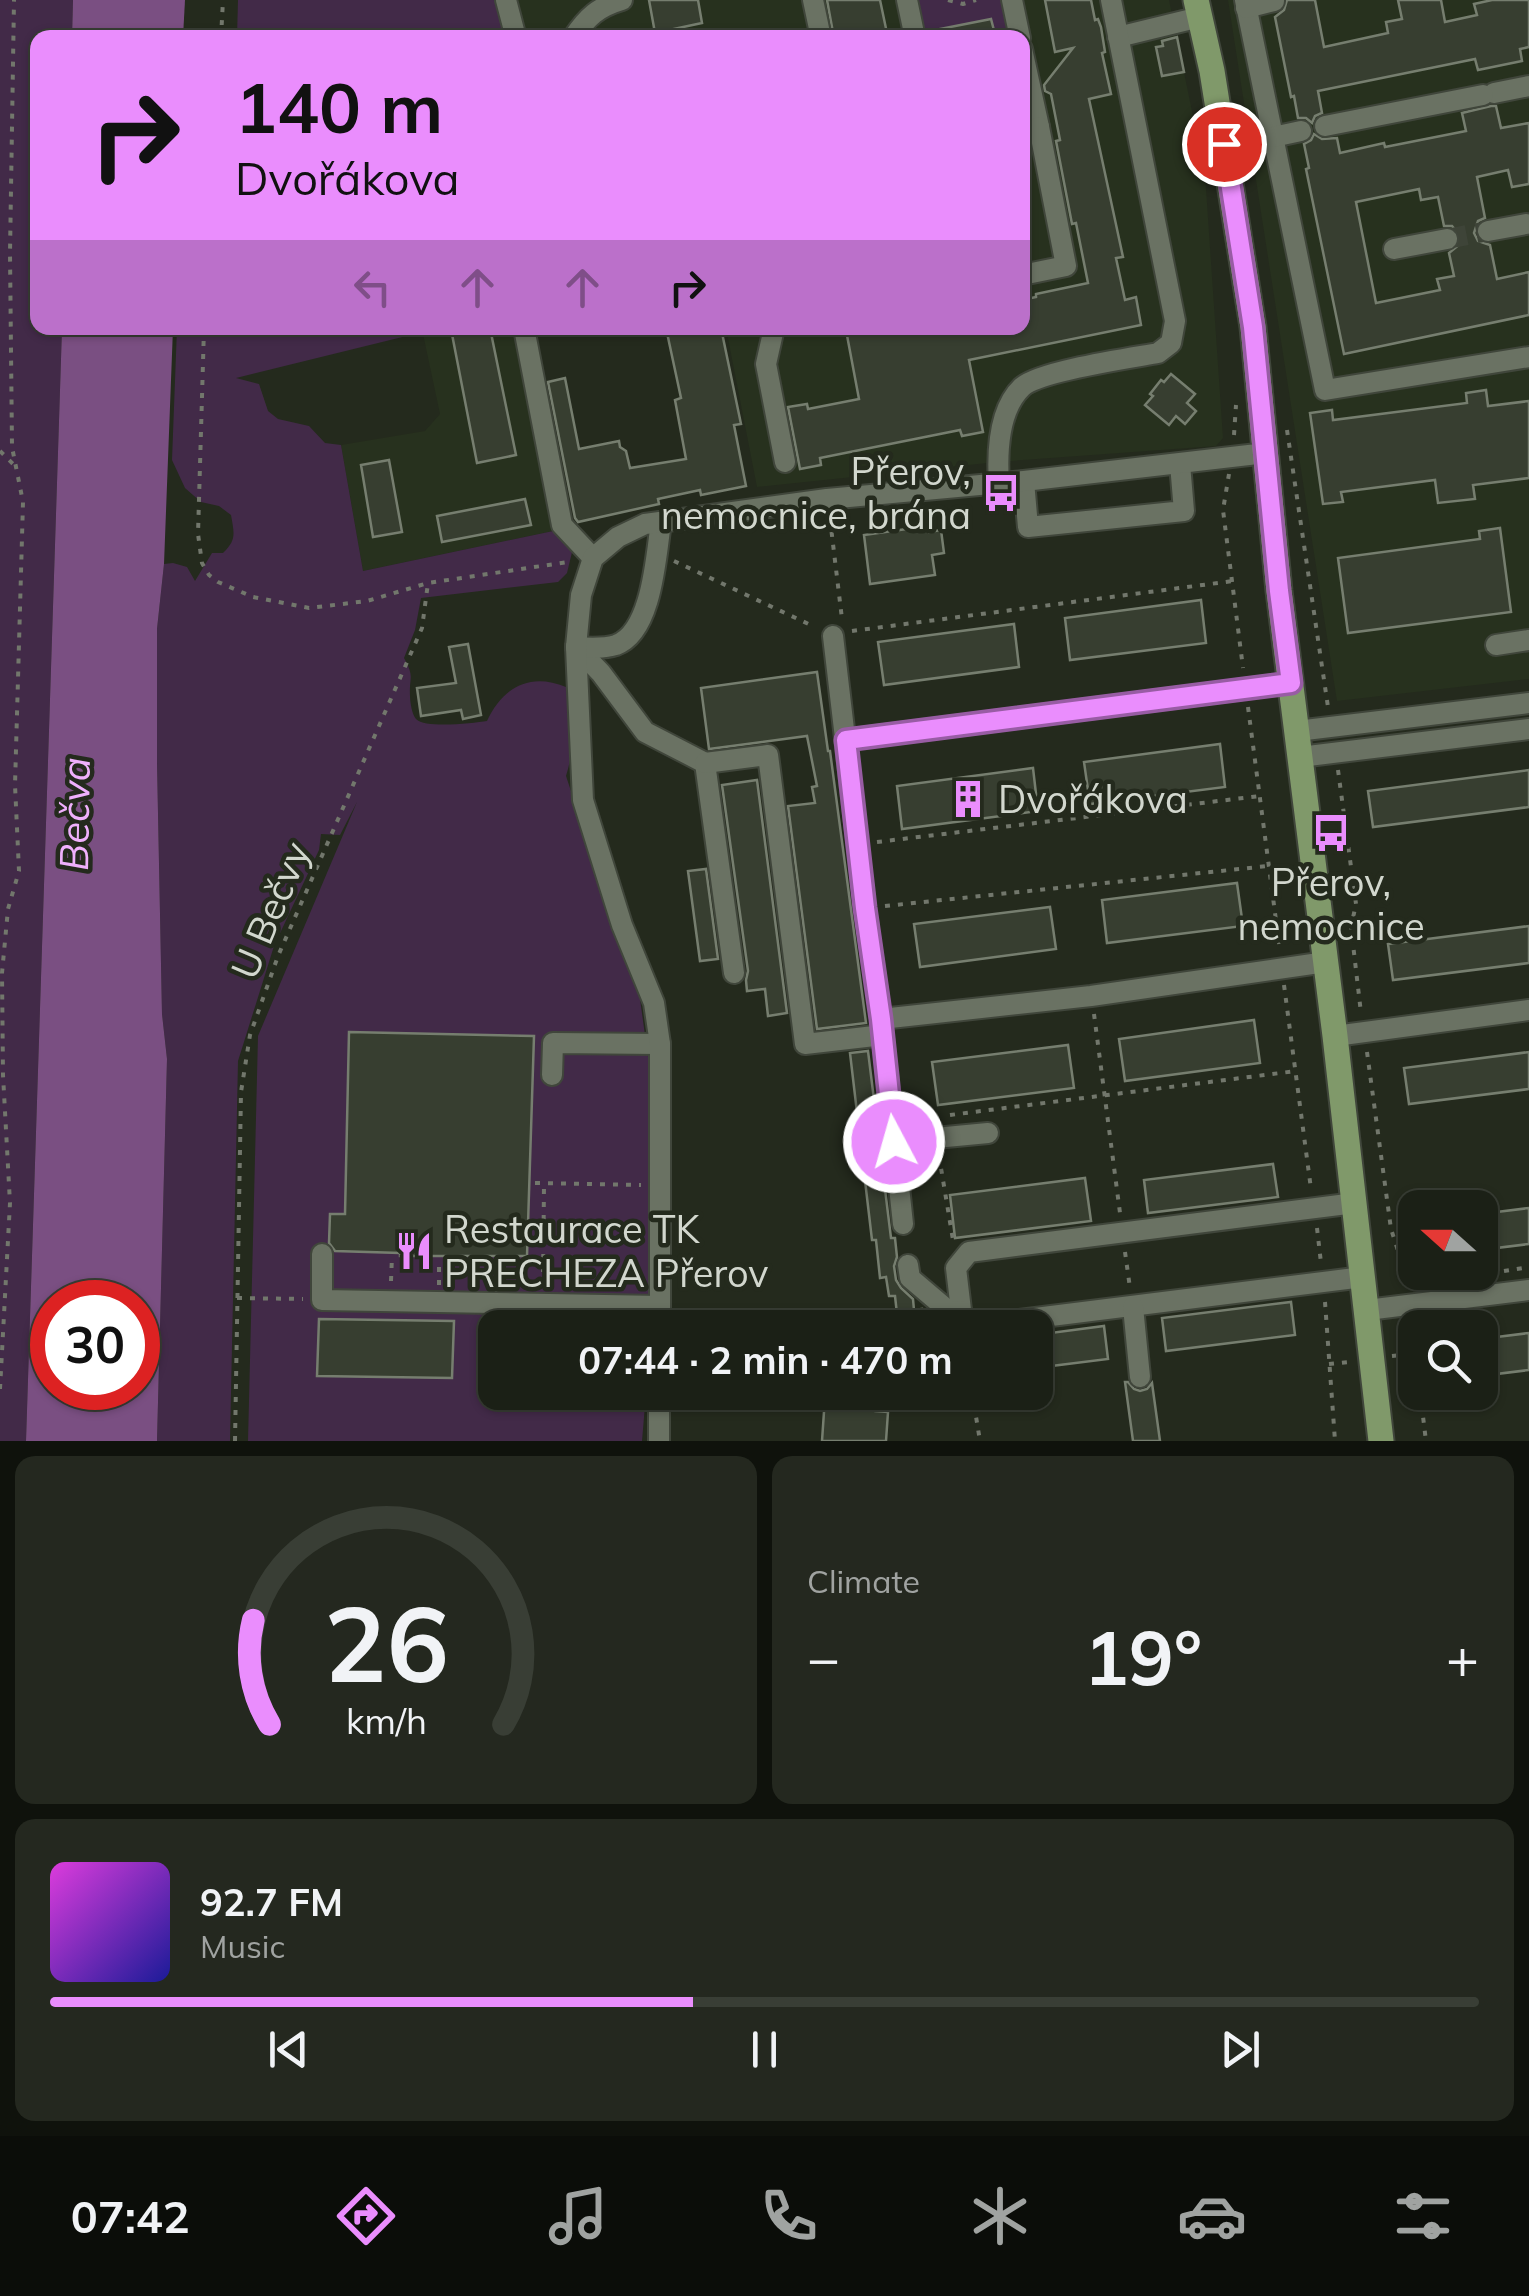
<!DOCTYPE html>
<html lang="en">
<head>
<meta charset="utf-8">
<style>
  :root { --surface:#1b2016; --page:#24281f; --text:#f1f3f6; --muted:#a0a3a1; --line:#393e35; --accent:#ea8dfd }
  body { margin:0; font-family:Mulish,sans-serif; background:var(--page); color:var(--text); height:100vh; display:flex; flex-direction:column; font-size:38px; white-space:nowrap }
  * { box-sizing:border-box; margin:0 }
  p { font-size:32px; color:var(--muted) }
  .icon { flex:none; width:55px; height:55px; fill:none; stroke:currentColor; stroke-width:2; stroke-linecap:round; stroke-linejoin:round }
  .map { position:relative; height:1441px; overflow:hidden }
  .details { display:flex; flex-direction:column; gap:15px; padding:15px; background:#0f120c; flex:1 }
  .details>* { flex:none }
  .top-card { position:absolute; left:30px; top:30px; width:1000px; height:305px; border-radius:20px; box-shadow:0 2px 8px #0004,0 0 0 2px var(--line); background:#ea8dfd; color:#111; overflow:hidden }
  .needle { width:65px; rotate:291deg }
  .tools { position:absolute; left:1398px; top:1190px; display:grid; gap:20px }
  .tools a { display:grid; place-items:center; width:100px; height:100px; border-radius:20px; background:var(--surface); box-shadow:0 2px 8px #0004,0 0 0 2px var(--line); font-size:50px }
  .speed { position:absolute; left:30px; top:1280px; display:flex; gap:20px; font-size:50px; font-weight:700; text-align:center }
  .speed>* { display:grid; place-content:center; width:130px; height:130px; border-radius:50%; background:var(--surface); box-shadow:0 2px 8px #0004,0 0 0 2px var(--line); line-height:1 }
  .speed .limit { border:15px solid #d22; background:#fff; color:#111 }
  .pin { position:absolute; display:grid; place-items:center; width:85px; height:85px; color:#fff; margin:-42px; border:5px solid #fff; border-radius:50%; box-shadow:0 2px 10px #0007 }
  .me { position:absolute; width:110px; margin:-55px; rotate:354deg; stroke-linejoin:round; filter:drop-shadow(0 0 8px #0008) }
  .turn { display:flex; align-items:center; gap:35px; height:210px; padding:0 40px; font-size:45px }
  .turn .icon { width:130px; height:130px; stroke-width:2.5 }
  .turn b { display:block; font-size:70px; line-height:85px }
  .lanes { display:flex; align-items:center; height:95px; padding:0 40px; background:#0003; justify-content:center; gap:50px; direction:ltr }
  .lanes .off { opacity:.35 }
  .big { font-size:75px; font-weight:700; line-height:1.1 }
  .details .tile { flex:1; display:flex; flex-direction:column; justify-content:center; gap:15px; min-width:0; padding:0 35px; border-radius:20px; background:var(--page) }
  .details .dial { align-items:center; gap:0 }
  .dial svg { height:260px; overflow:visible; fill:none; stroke:var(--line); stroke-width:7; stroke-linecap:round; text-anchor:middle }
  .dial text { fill:var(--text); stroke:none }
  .song { display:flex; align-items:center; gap:30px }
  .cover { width:120px; height:120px; border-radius:15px; background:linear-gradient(135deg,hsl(300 70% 55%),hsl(240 70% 35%)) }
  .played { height:10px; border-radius:5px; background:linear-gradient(90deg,var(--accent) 45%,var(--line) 45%) }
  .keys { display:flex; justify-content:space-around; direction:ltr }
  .heat { display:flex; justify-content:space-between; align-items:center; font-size:55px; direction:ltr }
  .details .tiles { flex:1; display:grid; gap:15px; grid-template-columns:1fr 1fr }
  .tile:last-child { grid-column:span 2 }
  .trip { position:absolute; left:478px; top:1310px; width:575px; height:100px; border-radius:20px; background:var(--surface); box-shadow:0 2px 8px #0004,0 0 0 2px var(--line); font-weight:700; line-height:100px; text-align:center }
  .dock { display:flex; height:160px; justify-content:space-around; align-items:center; background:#0b0d09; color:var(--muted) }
  .dock .icon { width:70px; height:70px }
  .dock .selected { color:var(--accent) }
  .dock b { font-size:45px; color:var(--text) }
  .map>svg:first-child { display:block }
</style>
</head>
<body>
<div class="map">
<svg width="1529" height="1441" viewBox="0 0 1529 1441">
  <rect width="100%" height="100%" fill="#242a1d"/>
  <!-- built -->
  <g fill="#27311e">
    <polygon points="516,0 1169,0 1205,174 1223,438 1216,446 997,462 757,487 726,328 1022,328 1022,38 526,37"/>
    <polygon points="1228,0 1529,0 1529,679 1337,701"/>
    <polygon points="452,328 520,328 558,530 363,571 341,445 425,431 440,414 423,334"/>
  </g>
  <!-- green -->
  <g fill="#422a48">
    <polygon points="0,0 73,0 72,37 38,38 38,328 62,328 26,1441 0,1441"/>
    <polygon points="238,0 516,0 526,37 237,38"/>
    <polygon points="913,0 1004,0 1011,37 920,37"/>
    <path d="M177,328H439L236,378L259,384L268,411L278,419L309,426L325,443L341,445L363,571L558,530L573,548L567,573L558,582L421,598L415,630L404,658C415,678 409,676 410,696C410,702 412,715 416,719C426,729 473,723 487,721C503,687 530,672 566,687C576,716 575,747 566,776L640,999L648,1057L651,1327L495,1328V1392L646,1393L642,1441H248L258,1036L357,802L340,835L321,834L319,850L274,946L238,1061L230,1441H157L167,1059L162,1014L157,763V629L164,564L173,563L187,567L195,581L212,553H223C237,540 234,533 231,515L219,506L201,502L185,488L172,460Z"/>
  </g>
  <!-- water -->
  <g fill="#7a4f82" fill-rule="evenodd">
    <polygon points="73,0 185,0 183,37 72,37"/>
    <path d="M62,328H173L164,564L157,629V763L162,1014L167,1059L157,1441H26ZM138,1302V1388H52V1302Z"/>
  </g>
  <!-- building -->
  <g fill="#373e30" stroke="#767e6f" stroke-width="2.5" fill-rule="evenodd">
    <polygon points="649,0 698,0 702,23 655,33"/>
    <polygon points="827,0 880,0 888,38 834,38"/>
    <polygon points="1045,0 1091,0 1095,20 1098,19 1101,27 1105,52 1102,53 1111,94 1089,99 1123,257 1116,258 1125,300 1136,297 1141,325 969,360 983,432 962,436 960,430 820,458 821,465 800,469 788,407 807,404 808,409 859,399 846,330 850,330 849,328 1022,328 1022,300 1036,297 1036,294 1088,283 1076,223 1072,224 1056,141 1060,140 1051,94 1045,91 1044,85 1073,48 1055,52"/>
    <polygon points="1287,0 1315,0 1324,47 1388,33 1386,22 1402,19 1398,0 1441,0 1445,22 1477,15 1474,4 1492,0 1529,0 1529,47 1520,49 1522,61 1478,70 1475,59 1318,91 1322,113 1315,116 1312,123 1306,118 1298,118 1294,96 1291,97 1275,17 1284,10"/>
    <polygon points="991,19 996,38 936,38 935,30"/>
    <polygon points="1177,37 1184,72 1162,76 1156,47 1163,46 1162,41"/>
    <path d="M1491,106H1496L1501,128L1529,123V184L1512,187L1508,170L1477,177L1485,218L1478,221L1474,233L1478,241L1490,245L1497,279L1529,272V315L1344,354L1306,169L1309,168L1304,144L1311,140L1314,134L1322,139L1337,138L1340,153L1384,143L1385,147L1466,131L1462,113ZM1419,189L1421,200L1438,197L1444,226H1452L1460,236V244L1449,253L1454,276L1437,279L1440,290L1376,303L1356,202Z"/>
    <polygon points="460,328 490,328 516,455 477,463 451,329"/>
    <polygon points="666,328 721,328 741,424 734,425 746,486 701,495 700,490 658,499 659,504 578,522 575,518 548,382 565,378 579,449 619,441 620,447 626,451 630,468 686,459 675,400 681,398"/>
    <polygon points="1171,374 1195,394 1187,403 1196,411 1185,424 1176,416 1169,425 1145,405 1153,396 1150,394 1161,380 1164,382"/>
    <polygon points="1486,390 1488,406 1529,401 1529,478 1473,485 1475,499 1438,503 1435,480 1341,492 1343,502 1323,504 1310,413 1332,410 1333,420 1467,403 1466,393"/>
    <polygon points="389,460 402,532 373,537 361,465"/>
    <polygon points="525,499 531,525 442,542 437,516"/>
    <polygon points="928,526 929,532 941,530 944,553 932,555 935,575 870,584 864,535"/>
    <polygon points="1500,528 1511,612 1348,633 1338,558 1480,539 1479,531"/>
    <polygon points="1201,600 1206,643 1070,660 1065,618"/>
    <polygon points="1014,624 1019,667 884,685 878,642"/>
    <polygon points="468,644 481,715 463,719 461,710 421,716 417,688 456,683 449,647"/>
    <polygon points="817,672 828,751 830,751 866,1023 817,1029 788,806 815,803 812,787 817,786 807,736 709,749 701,688"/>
    <polygon points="1220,744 1225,787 1090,804 1084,762"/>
    <polygon points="1033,768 1038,811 902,829 897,786"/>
    <polygon points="1529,770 1529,807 1373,827 1368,791"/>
    <polygon points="757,780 787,1013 768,1016 765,989 747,991 746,980 748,971 722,785"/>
    <polygon points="706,869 718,959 700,961 688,871"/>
    <polygon points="1237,883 1243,926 1107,943 1102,900"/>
    <polygon points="1050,907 1056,949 920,967 914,924"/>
    <polygon points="1529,926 1529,963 1393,980 1388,944"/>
    <polygon points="1254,1020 1260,1063 1125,1081 1119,1039"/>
    <polygon points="349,1032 534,1036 527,1256 400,1256 400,1253 335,1251 329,1243 330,1214 345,1214"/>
    <polygon points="1068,1045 1074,1088 938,1105 932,1062"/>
    <polygon points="868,1051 891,1238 895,1238 897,1257 894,1266 896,1280 901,1288 913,1299 914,1310 922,1309 925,1328 906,1328 904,1313 897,1314 895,1296 889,1296 886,1277 880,1278 876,1240 872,1240 850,1053"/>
    <polygon points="1529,1052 1529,1089 1409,1104 1404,1068"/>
    <polygon points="1273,1164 1278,1197 1148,1213 1144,1180"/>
    <polygon points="1085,1178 1091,1221 955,1238 950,1195"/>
    <polygon points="1529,1208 1529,1244 1480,1250 1480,1214"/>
    <polygon points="1291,1302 1295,1335 1166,1351 1162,1318"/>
    <polygon points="319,1319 454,1321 452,1378 317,1376"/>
    <polygon points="1104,1326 1108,1359 1035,1368 1035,1335"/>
    <polygon points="1529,1333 1529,1370 1480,1376 1480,1339"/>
    <polygon points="1125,1382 1128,1382 1134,1389 1140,1391 1147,1389 1152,1383 1160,1441 1133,1441"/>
    <polygon points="825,1397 867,1400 875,1411 888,1412 886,1441 822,1441"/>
  </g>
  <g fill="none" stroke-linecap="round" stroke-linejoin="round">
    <!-- minor-tunnel -->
    <polyline stroke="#3e4438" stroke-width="20" stroke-dasharray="20 10" stroke-linecap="butt" points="1447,239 1488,231"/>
    <!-- minor casing -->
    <g stroke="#40463b" stroke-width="24">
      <g id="minor">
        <polyline points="506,0 516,38"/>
        <polyline points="813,0 821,38"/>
        <polyline points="907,0 915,38"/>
        <polyline points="1012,0 1020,38"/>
        <polyline points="1245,0 1325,390 1529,357"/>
        <polyline points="1246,8 1274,1"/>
        <polyline points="1118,37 1200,17"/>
        <path d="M573,38C587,17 598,7 622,0"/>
        <polyline points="1022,49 1039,127 1022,131"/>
        <polyline points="1494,93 1529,86"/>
        <polyline points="1325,126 1483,95"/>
        <polyline points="1273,137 1301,131"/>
        <polyline points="1488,231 1526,224"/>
        <polyline points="1394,249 1447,239"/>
        <polyline points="1022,275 1066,266 1039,127"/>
        <polyline points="524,328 562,525 593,558"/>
        <polyline points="774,328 766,364 785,462"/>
        <polyline points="1024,481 1028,527 1184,511 1180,464"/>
        <path d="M999,484C997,454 998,410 1022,387C1039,371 1130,358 1158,353L1171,343L1175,321L1111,0"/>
        <polyline points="833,636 865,908 881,1019 903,1224"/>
        <polyline points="1496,645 1529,640"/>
        <polyline points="576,647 601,673 645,732 705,763 734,973"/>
        <path d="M576,647C589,648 603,649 616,645C652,632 656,556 661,522"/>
        <polyline points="1297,731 1529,703"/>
        <polyline points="845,740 1291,683"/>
        <polyline points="1300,757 1529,729"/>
        <polyline points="705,763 768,755 805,1044 883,1035"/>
        <polyline points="881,1019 1091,996 1326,962"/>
        <polyline points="1335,1036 1529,1010"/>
        <polyline points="552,1075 553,1043 660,1044"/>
        <polyline points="893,1142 988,1133"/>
        <polyline points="1355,1203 969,1252 956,1268 963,1327 1363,1277"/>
        <polyline points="322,1254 322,1300 660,1306"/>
        <polyline points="908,1265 910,1278 950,1312 961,1311"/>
        <polyline points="1133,1307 1140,1377"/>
        <polyline points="1367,1310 1529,1290"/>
        <polyline points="660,1328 660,1044 654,1003 622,925 583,800 576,647 581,595 593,558 618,537 645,524 827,499 1024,481 1266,453"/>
        <polyline points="659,1441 659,1392"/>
      </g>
    </g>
    <!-- major casing -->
    <g stroke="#40463b" stroke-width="29">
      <polyline id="major" points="1196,0 1212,71 1253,327 1279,591 1335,1036 1381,1441"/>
    </g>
    <!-- path -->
    <g stroke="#72776c" stroke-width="4" stroke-dasharray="5 8" stroke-linecap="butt">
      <polyline points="948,0 963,4 976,0"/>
      <polyline points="221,38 223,0"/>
      <polyline points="204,328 198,534 202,563 209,575 218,582 253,597 309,608 367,601 428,583 568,562"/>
      <polyline points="1287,430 1328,707"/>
      <polyline points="1234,435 1236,405"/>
      <polyline points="0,451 16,467"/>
      <polyline points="1229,474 1223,510 1243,668"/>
      <polyline points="830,519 842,619"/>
      <polyline points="674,561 815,627"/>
      <polyline points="852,631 1233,581"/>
      <polyline points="1248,707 1280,951"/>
      <polyline points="1338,770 1356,904 1351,927 1361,1013"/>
      <polyline points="877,842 1260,796"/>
      <polyline points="885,906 1268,866"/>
      <polyline points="1284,985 1311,1189"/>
      <polyline points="1094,1014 1120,1213"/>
      <polyline points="1367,1052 1391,1229 1401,1260 1405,1284"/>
      <polyline points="950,1115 1296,1071"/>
      <polyline points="939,1156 953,1240"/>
      <polyline points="535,1183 641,1185"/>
      <polyline points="1317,1228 1321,1263"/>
      <polyline points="1125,1252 1130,1288"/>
      <polyline points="1504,1271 1529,1267"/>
      <polyline points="391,1281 392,1256"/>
      <polyline points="439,1285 439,1259"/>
      <polyline points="543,1285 544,1185"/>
      <polyline points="237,1298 303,1299"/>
      <polyline points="1325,1302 1335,1441"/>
      <polyline points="1411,1325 1415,1360"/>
      <polyline points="1392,1356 1412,1354"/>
      <polyline points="1329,1364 1349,1362"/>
      <polyline points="0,1389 10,1203 3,1075 2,973 8,909 19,871 15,785 23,502 12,447 10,253 14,0"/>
      <polyline points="972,1392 980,1441"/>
      <polyline points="1420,1392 1426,1441"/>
      <polyline points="235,1441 241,1092 250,1035 278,956 422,628 428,583"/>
    </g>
    <!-- minor -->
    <use href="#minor" stroke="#6a7263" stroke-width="20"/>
    <!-- major -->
    <use href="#major" stroke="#80996a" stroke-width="25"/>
  </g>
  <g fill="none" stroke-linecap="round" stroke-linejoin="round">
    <!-- route casing -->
    <g stroke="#985ca4" stroke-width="25">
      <polyline id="route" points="894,1142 881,1019 865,908 846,740 1291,683 1279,591 1253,327 1224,144"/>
    </g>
    <!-- route -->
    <use href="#route" stroke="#ea8dfd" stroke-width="18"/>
  </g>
  <!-- icons -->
  <defs>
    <g id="bus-bare" transform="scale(3)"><path d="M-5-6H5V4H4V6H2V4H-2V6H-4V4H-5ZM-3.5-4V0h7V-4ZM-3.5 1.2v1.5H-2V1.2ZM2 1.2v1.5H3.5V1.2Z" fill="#ea8dfd" stroke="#242a1d" stroke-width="2.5" paint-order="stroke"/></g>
    <g id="building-bare" transform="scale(3)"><path d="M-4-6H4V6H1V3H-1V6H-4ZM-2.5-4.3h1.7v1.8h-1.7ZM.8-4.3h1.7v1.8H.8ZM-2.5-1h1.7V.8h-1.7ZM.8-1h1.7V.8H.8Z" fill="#ea8dfd" stroke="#242a1d" stroke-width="2.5" paint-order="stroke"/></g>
    <g id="restaurant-bare" transform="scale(3)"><path d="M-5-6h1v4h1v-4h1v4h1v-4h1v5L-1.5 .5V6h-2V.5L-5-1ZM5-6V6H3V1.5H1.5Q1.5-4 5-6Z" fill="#ea8dfd" stroke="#242a1d" stroke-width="2.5" paint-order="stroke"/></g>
  </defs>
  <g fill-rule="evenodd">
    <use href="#bus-bare" x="1001" y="493"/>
    <use href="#building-bare" x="968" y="799"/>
    <use href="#bus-bare" x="1331" y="833"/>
    <use href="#restaurant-bare" x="414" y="1251"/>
  </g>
  <g text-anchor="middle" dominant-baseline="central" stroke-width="9" stroke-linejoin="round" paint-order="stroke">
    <!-- poi labels -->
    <g font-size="38" fill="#d2d7ce" stroke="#242a1d" text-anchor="start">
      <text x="971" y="471" text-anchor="end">Přerov,<tspan x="971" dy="44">nemocnice, brána</tspan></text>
      <text x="998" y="799">Dvořákova</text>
      <text x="1331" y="882" text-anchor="middle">Přerov,<tspan x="1331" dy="44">nemocnice</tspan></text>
      <text x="444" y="1229">Restaurace TK<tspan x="444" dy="44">PRECHEZA Přerov</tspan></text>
    </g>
    <!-- street labels -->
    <g font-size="38" fill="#d2d7ce" stroke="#242a1d">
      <text transform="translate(270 910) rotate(-67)">U Bečvy</text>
    </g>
    <!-- water labels -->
    <g font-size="40" font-style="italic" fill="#efb0fc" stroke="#242a1d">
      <text transform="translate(74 814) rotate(-89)">Bečva</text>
    </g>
  </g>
</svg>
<div class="tools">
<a><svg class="needle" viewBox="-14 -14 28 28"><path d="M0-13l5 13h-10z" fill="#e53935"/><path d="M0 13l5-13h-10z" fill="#a0a3a1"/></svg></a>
<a><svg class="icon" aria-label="search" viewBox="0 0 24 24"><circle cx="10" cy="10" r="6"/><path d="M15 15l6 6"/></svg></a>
</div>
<div class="speed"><div class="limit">30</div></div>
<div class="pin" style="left:1224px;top:144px;background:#d93025"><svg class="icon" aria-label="arrive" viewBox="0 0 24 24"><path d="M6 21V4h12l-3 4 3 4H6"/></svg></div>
<svg class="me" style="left:894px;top:1142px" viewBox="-20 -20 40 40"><circle r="17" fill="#ea8dfd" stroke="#fff" stroke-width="3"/><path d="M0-11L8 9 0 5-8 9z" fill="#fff"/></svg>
<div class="trip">07:44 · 2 min · 470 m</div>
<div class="top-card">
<div class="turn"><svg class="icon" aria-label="right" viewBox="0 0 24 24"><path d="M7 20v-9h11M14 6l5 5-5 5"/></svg><div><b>140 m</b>Dvořákova</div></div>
<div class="lanes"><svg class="icon off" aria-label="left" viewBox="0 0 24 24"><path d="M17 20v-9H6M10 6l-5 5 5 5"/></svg><svg class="icon off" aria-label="ahead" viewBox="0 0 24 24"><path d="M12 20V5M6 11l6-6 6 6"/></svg><svg class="icon off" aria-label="ahead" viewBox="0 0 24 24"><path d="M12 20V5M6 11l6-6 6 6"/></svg><svg class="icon" aria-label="right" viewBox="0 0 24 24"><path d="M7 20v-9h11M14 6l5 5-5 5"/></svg></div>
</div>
</div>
<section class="details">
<div class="tiles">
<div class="tile dial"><svg viewBox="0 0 100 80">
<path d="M14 69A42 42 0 1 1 86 69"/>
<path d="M14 69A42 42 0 0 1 9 37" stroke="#ea8dfd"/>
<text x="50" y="56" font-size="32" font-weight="700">26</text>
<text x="50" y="72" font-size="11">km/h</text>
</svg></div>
<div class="tile"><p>Climate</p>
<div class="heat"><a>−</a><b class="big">19°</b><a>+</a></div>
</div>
<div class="tile">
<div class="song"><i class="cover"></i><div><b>92.7 FM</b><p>Music</p></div></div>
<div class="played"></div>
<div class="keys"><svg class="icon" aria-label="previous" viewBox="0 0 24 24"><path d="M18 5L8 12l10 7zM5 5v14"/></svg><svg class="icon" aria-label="pause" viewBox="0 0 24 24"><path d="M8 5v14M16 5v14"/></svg><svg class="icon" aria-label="next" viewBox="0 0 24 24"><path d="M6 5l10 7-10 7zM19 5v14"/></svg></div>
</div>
</div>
</section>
<nav class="dock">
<b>07:42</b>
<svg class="icon selected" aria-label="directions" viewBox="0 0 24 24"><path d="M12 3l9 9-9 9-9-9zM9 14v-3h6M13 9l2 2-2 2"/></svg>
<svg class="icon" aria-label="music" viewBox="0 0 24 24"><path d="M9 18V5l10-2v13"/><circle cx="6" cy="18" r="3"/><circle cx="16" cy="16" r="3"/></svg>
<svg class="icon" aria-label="phone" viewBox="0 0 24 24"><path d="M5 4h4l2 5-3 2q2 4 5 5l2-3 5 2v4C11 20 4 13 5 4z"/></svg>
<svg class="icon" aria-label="climate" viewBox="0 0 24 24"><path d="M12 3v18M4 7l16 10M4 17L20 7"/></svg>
<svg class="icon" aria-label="car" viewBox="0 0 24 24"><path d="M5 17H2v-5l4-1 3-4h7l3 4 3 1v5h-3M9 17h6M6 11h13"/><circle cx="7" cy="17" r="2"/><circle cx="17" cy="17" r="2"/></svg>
<svg class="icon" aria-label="filters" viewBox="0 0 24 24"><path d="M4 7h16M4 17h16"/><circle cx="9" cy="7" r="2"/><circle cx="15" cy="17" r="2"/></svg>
</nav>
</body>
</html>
